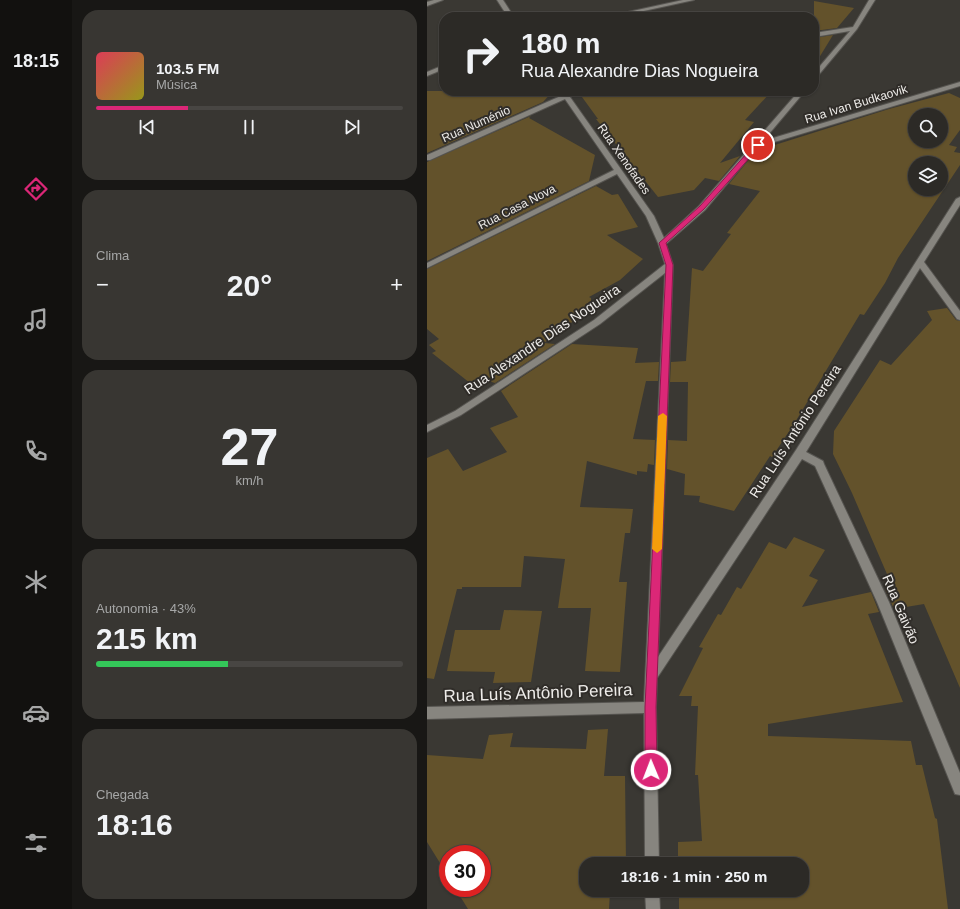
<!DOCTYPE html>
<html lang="pt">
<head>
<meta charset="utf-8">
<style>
  :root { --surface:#2c2a26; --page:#383632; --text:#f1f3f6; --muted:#a6a7a7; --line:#484643; --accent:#db2777 }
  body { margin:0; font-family:Arial,sans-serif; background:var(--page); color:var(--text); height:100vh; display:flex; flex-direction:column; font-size:15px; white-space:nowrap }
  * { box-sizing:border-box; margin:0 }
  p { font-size:13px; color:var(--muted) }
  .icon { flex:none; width:22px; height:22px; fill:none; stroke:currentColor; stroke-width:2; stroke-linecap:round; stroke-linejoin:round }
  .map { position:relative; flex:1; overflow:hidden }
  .panel { display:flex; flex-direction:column; gap:10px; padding:10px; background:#181715; width:355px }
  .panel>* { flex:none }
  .hud { position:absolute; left:12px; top:12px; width:380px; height:84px; border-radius:16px; box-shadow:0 1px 3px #0004,0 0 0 1px var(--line); background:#2c2a26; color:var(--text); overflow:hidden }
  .fabs { position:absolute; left:481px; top:108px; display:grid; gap:8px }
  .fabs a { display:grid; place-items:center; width:40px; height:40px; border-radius:50%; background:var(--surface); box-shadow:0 1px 3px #0004,0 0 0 1px var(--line); font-size:20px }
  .speed { position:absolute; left:12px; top:845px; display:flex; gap:8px; font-size:20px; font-weight:700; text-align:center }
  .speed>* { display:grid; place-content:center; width:52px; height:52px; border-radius:50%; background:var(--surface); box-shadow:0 1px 3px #0004,0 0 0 1px var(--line); line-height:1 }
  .speed .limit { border:6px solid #d22; background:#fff; color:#111 }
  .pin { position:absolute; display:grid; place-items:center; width:34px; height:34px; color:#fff; margin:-17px; border:2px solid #fff; border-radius:50%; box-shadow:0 1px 4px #0007 }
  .me { position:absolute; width:44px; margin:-22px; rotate:359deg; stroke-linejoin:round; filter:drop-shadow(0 0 3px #0008) }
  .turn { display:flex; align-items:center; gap:14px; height:84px; padding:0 16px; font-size:18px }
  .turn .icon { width:52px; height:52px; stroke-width:2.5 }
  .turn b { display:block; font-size:28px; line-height:34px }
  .big { font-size:30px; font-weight:800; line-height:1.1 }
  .panel .widget { flex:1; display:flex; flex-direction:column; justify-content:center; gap:6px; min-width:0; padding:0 14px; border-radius:16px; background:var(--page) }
  .panel .dial { align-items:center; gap:0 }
  .dial b { font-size:52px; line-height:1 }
  .song { display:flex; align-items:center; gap:12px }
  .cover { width:48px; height:48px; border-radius:6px; background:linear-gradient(135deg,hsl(350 70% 55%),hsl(60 70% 35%)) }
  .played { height:4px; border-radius:2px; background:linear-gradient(90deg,var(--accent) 30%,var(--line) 30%) }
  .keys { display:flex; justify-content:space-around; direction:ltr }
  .heat { display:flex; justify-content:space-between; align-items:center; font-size:22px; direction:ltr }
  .charge { height:6px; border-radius:3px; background:linear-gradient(90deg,#34c759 43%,var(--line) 0) }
  .trip { position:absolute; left:152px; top:857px; width:230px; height:40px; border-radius:16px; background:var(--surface); box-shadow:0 1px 3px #0004,0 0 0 1px var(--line); font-weight:800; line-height:40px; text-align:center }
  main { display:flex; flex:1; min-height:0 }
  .tabs { display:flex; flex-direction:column; width:72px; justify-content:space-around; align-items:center; background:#12110f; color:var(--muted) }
  .tabs .icon { width:28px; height:28px }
  .tabs .active { color:var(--accent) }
  .tabs b { font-size:18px; color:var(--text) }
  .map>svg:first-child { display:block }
</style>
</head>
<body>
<main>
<nav class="tabs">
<b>18:15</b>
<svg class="icon active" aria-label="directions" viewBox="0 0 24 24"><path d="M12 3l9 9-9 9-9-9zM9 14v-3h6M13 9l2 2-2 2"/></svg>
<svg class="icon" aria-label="music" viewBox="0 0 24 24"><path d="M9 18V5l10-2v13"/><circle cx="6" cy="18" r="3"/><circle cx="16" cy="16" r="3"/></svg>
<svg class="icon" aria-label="phone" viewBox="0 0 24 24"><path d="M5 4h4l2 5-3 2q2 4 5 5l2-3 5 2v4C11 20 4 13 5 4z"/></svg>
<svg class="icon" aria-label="climate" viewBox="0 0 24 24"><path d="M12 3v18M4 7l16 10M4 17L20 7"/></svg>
<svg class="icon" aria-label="car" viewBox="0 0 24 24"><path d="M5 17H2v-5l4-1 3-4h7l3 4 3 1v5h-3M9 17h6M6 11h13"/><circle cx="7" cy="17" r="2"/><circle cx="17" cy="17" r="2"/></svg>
<svg class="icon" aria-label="filters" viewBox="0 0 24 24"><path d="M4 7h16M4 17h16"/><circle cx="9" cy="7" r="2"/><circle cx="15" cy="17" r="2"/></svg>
</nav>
<section class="panel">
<div class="widget">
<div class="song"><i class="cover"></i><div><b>103.5 FM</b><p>Música</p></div></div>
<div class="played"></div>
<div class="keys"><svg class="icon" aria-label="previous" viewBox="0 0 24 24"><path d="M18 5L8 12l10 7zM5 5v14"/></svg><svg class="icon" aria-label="pause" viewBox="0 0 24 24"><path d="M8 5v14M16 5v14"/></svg><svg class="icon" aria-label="next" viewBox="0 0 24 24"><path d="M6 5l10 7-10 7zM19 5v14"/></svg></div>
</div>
<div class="widget"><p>Clima</p>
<div class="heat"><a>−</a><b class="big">20°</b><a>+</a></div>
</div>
<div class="widget dial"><b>27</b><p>km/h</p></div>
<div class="widget"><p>Autonomia · 43%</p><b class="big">215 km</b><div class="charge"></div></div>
<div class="widget"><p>Chegada</p><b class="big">18:16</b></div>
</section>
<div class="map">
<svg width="533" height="909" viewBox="0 0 533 909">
  <rect width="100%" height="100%" fill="#3a3833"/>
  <!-- building -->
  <g fill="#63522b" fill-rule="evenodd">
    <polygon points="387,1 427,8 410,28 387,31"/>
    <polygon points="406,35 387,66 387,38"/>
    <polygon points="0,91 126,91 116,102 0,153"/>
    <polygon points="178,91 345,91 318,120 327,122 293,163 313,156 292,181 278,178 267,190 231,197 169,119 171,119 155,97"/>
    <path d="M522,93L533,98V130L522,145L530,147L527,152L533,153V165L471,258L458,283L437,315L433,314L367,424L345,457L343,456L307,511L272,502L273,496L257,495L258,474L240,469L241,440L260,441L261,382H243L244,362L259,361L265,268L276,271L304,234L300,233L333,191L302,184L329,151L462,109ZM488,115H514V141H488ZM488,163H514V189H488Z"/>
    <polygon points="104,116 102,118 168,155 162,181 0,261 0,162"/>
    <polygon points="169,186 185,195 191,194 211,227 180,235 216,259 193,280 162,297 164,298 164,308 117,343 128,344 68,383 52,378 43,383 5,353 9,351 2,345 12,339 0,329 0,269"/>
    <polygon points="520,308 529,320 533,321 533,688 497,604 467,609 458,589 466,588 425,493 406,454 407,431 453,360 464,365 505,320 500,311"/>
    <polygon points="145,344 211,348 208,363 232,362 231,381 219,381 206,439 228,440 227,465 221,464 220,472 210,471 210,475 160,461 153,507 206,509 203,533 198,533 192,582 200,582 193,672 158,671 164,608 131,608 138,559 97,556 94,587 35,587 35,589 30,589 7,679 0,678 0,458 21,449 36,471 80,452 63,428 91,417 74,391"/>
    <polygon points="367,537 398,550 382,576 391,580 375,607 444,592 452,612 441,614 476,702 341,724 341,736 484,741 489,765 495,765 508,818 510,819 521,909 252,909 252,890 375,890 375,864 251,864 251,842 275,841 271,775 268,775 271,706 264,706 265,696 252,696 276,648 272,647 291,614 294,615 310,587 314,589 342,542 359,549"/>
    <polygon points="77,610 115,611 104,682 66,683 68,672 20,671 28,630 73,630"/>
    <polygon points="181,729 177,776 198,776 199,864 159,864 159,890 199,890 199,894 183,892 182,909 41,909 28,888 55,888 55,854 21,854 21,876 0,842 0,755 56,759 62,735 86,733 83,747 159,749 161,730"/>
  </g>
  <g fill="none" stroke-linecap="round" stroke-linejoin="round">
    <!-- minor casing -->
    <g stroke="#565450" stroke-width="2">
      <g id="minor">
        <polygon points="70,0 76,0 87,17 81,17"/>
        <polygon points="256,0 267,0 189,17 178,17"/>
        <polygon points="442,0 448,0 430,29 389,78 387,79 387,73 423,31 387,37 387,33 426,27"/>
        <polygon points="17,65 17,69 0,76 0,72"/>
        <polygon points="533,82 533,86 331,147 278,210 239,244 246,265 231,657 369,450 529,199 533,197 533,205 497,262 533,311 533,320 530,319 493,268 379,452 396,461 397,464 462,602 533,773 533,795 528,794 450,602 388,466 375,459 230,678 229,707 232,864 218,864 217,713 0,719 0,707 217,702 238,273 173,324 34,415 0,432 0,425 28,411 167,320 238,264 231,243 219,216 190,174 0,268 0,263 187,170 138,99 3,160 0,160 0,155 136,95 133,91 139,91 141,93 146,91 154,91 143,97 227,216 237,238 272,206 372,91 378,91 336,141"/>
        <polygon points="218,890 232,890 233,909 219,909"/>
      </g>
    </g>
    <!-- tertiary casing -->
    <g stroke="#565450" stroke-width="2">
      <polygon id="tertiary" points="7,0 16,0 0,6 0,2"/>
    </g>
    <!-- minor -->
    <use href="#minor" fill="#87857f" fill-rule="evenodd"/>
    <!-- tertiary -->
    <use href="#tertiary" fill="#87857f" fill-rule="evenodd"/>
  </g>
  <!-- route -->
  <polygon fill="#db2777" stroke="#8e194d" points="328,144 334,145 277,209 239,243 246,265 229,707 230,770 228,774 224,775 220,774 218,770 218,707 239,265 232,243 273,206"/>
  <!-- slow -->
  <polygon fill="#f59e0b" points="236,413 240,416 235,549 230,553 225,549 231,416"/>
  <g text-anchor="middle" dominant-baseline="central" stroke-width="4" stroke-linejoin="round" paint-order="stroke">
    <!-- far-street labels -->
    <g font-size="12" fill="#edebe8" stroke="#302d29">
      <text transform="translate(429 104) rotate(-17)">Rua Ivan Budkaovik</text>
      <text transform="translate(49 124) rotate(-24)">Rua Numénio</text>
      <text transform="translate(197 159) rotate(55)">Rua Xenofades</text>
      <text transform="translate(90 207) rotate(-27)">Rua Casa Nova</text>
    </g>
    <!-- street labels -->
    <g font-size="14" fill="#edebe8" stroke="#302d29">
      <text transform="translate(115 339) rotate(-34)">Rua Alexandre Dias Nogueira</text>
      <text transform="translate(368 431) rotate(-57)">Rua Luís Antônio Pereira</text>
      <text transform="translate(474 609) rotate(67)">Rua Gaivão</text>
    </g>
    <!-- near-street labels -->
    <g font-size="17" fill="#edebe8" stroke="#302d29">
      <text transform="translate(111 693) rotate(-2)">Rua Luís Antônio Pereira</text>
    </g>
  </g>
</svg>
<div class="fabs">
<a><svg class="icon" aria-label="search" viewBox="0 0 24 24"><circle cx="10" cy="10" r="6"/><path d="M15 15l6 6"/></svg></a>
<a><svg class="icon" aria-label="layers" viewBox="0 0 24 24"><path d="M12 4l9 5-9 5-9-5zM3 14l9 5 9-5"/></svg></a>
</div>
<div class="speed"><div class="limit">30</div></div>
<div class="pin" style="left:331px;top:145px;background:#d93025"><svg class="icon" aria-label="arrive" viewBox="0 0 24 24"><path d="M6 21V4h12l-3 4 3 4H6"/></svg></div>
<svg class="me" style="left:224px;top:770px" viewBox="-20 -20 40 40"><circle r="17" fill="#db2777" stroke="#fff" stroke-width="3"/><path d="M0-11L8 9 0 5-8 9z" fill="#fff"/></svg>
<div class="trip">18:16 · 1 min · 250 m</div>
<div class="hud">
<div class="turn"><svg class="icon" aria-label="right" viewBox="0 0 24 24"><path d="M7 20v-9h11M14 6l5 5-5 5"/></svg><div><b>180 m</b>Rua Alexandre Dias Nogueira</div></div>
</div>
</div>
</main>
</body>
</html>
